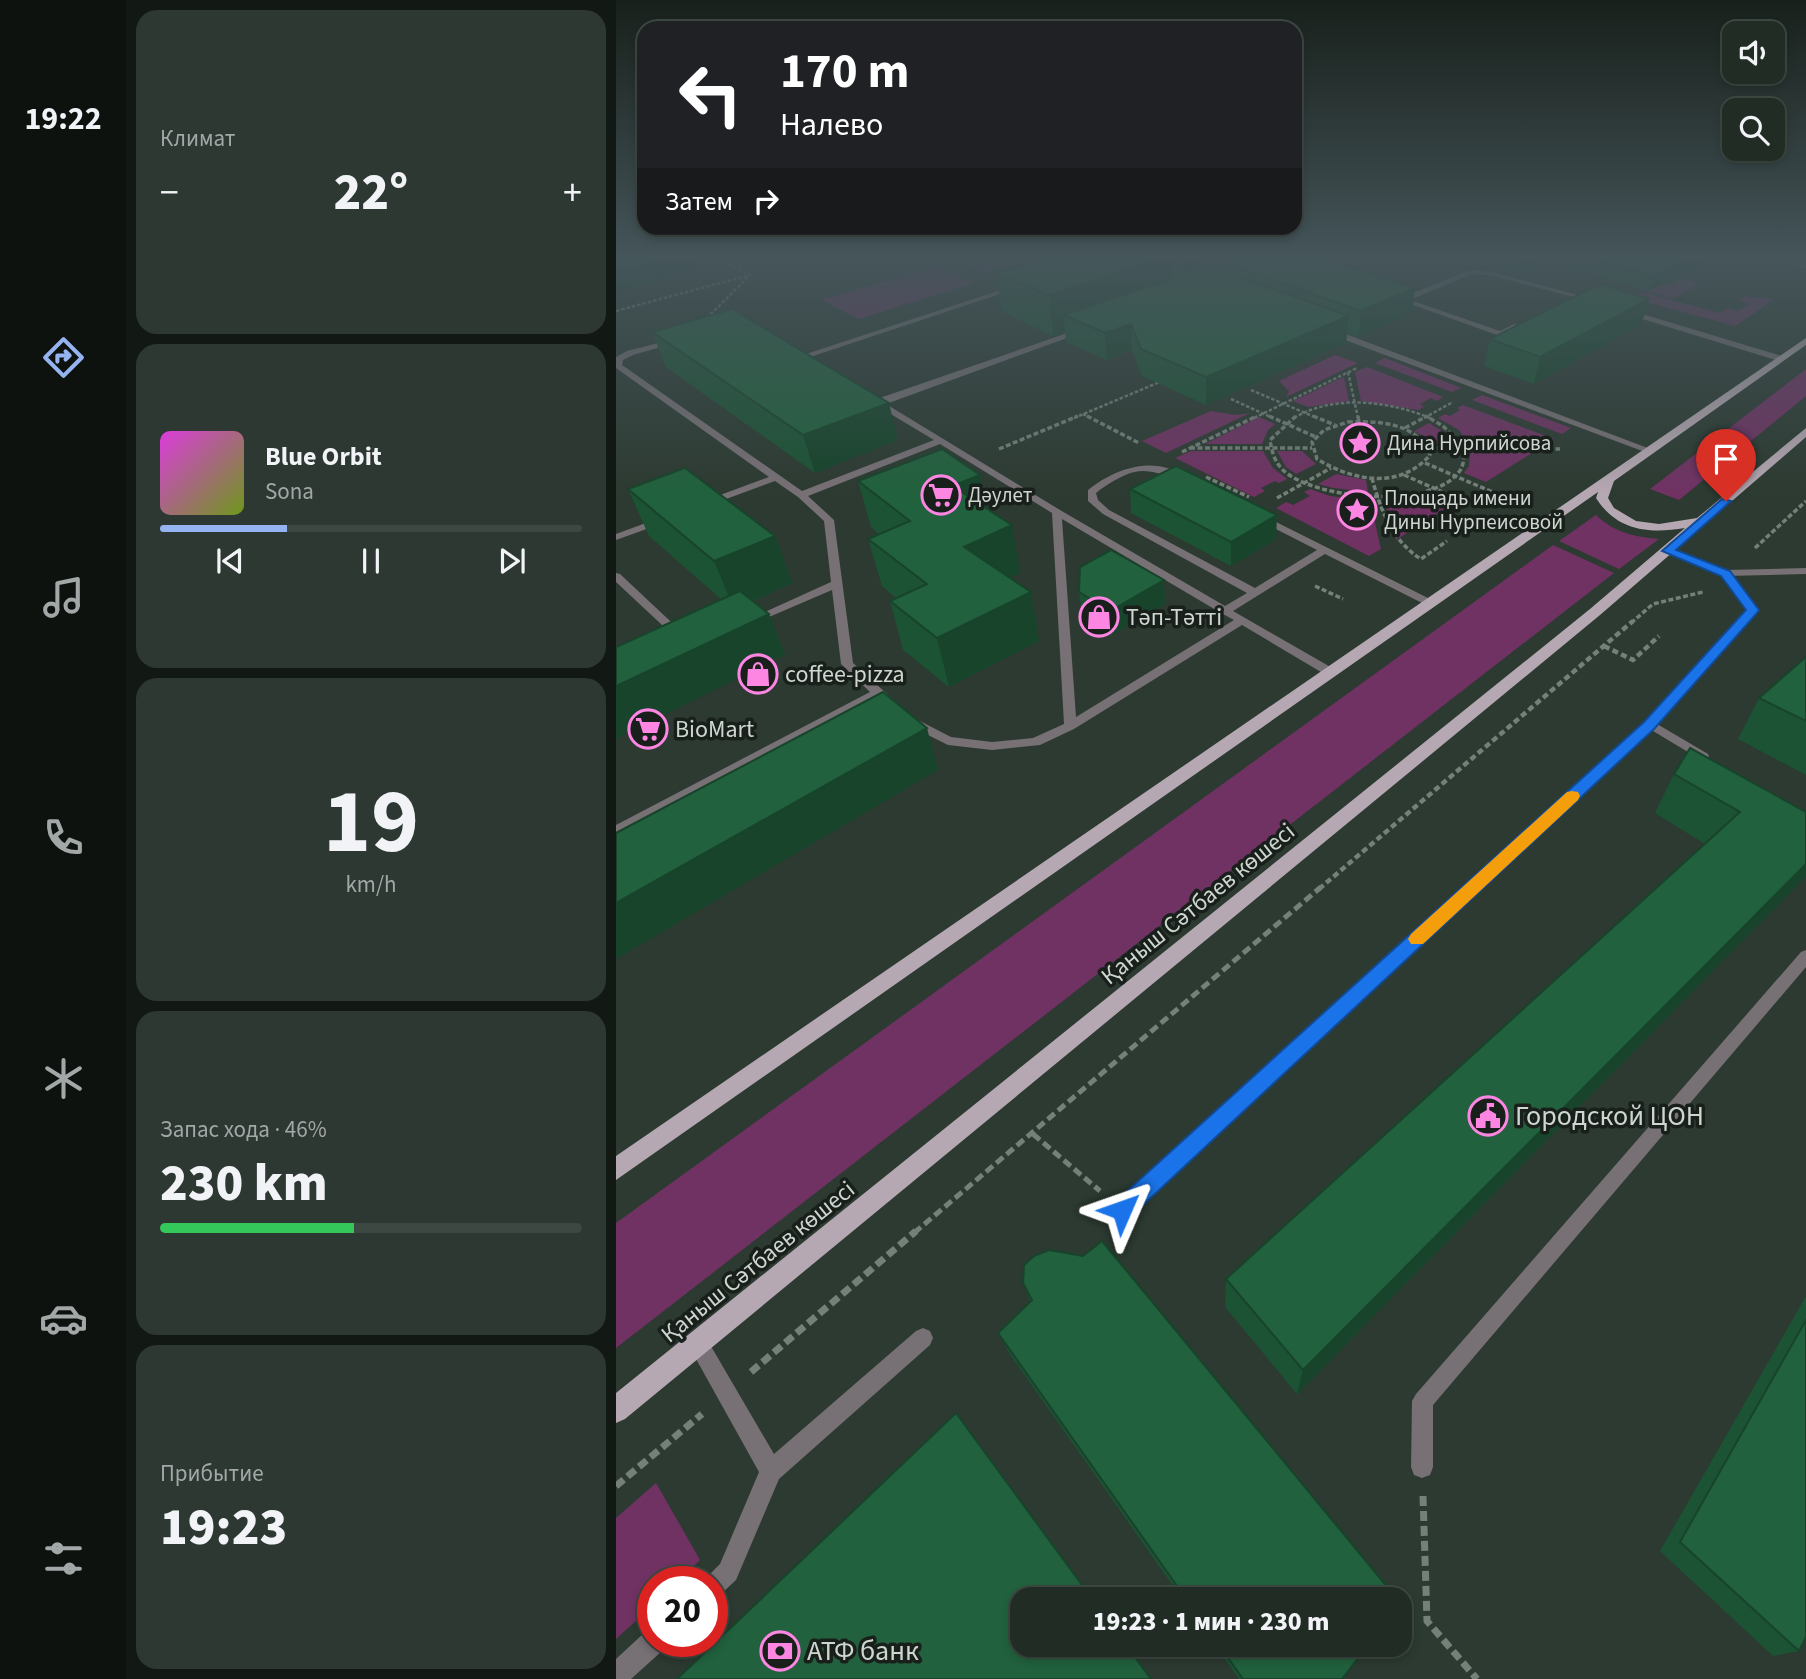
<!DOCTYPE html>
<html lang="ru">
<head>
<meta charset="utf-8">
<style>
  :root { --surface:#212c25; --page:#2d3832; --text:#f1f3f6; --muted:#a2a7a7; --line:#3e4842; --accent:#95b2f1 }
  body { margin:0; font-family:"Source Sans 3",sans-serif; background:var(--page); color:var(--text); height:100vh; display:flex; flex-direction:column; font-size:26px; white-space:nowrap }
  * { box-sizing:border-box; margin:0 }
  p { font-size:23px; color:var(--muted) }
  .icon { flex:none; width:38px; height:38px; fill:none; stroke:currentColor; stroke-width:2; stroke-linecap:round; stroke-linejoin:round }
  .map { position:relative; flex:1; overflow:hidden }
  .details { display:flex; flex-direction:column; gap:10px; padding:10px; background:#121814; width:490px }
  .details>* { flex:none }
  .top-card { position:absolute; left:21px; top:21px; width:665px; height:214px; border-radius:21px; box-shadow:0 4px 10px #0003,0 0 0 2px var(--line); background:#202124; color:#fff; overflow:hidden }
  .controls { position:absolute; left:1106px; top:21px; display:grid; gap:14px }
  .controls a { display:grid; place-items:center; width:63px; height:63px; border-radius:14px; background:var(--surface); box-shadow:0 4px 10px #0003,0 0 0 2px var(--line); font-size:35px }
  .speed { position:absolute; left:21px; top:1566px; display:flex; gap:14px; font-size:35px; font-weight:700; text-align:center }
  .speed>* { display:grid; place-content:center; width:91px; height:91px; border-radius:50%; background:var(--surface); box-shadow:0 4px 10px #0003,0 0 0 2px var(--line); line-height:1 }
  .speed .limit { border:10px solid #d22; background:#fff; color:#111 }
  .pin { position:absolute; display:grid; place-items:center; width:60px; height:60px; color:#fff; margin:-72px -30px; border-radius:50% 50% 50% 0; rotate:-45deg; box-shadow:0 0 7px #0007 }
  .pin .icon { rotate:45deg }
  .me { position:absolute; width:77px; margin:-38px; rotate:47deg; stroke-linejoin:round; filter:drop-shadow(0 0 5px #0008) }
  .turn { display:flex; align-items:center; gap:24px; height:147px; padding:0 28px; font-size:32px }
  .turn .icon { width:91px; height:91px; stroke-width:2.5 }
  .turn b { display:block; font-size:49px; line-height:60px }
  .then { display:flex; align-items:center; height:66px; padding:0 28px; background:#0003; gap:14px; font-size:26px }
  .big { font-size:52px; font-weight:800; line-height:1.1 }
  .details .tile { flex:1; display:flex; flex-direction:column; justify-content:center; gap:10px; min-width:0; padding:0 24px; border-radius:21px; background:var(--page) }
  .details .dial { align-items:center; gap:0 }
  .dial b { font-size:91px; line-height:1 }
  .song { display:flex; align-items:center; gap:21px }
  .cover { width:84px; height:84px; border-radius:10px; background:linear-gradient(135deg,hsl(300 70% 55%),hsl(80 70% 35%)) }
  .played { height:7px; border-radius:4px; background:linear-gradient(90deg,var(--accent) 30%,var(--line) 30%) }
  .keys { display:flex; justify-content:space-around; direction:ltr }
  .heat { display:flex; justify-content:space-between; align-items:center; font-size:38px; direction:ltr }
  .charge { height:10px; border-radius:5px; background:linear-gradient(90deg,#34c759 46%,var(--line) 0) }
  .trip { position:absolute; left:394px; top:1587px; width:402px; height:70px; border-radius:21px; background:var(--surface); box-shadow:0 4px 10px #0003,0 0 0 2px var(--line); font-weight:800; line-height:70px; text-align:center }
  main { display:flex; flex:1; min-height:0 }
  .menu { display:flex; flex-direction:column; width:126px; justify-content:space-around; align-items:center; background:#0d120f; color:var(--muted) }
  .menu .icon { width:49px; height:49px }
  .menu .current { color:var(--accent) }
  .menu b { font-size:32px; color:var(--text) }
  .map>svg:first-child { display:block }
</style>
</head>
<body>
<main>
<nav class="menu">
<b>19:22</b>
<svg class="icon current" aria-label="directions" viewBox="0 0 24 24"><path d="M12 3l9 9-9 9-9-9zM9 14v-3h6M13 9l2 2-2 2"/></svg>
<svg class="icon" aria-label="music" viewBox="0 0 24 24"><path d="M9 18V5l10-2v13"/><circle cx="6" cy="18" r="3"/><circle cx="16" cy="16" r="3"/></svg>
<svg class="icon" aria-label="phone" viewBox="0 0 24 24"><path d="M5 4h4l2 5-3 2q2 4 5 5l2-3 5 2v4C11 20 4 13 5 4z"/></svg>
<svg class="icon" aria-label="climate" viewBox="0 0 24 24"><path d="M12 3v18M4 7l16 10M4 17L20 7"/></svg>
<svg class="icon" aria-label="car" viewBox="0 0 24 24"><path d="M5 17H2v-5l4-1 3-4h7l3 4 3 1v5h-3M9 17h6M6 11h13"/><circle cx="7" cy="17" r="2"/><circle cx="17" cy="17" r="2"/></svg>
<svg class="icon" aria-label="filters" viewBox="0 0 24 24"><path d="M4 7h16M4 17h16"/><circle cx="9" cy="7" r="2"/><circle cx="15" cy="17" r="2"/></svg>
</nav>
<section class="details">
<div class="tile"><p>Климат</p>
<div class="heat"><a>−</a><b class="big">22°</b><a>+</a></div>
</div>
<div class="tile">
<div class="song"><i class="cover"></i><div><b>Blue Orbit</b><p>Sona</p></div></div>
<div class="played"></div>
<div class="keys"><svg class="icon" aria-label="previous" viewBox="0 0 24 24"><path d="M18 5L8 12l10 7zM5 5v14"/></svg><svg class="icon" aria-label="pause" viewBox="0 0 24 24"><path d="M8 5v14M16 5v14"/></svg><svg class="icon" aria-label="next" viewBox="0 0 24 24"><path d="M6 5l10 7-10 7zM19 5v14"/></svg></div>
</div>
<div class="tile dial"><b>19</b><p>km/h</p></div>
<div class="tile"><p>Запас хода · 46%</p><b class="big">230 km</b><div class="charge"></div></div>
<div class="tile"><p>Прибытие</p><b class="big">19:23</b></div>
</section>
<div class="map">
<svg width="1190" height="1679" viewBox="0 0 1190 1679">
  <rect width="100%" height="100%" fill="#2c3a31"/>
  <!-- green -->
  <g fill="#703263">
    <polygon points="336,259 412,259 368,273"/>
    <polygon points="319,266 358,283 243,319 206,300"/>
    <polygon points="1067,278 1084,283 1057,299 1022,289 1035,281 1053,286"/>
    <polygon points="1026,292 1103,313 1112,308 1122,311 1133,304 1122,300 1129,296 1159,299 1119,326 1016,298"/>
    <polygon points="719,355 742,363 670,397 673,391 663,381"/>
    <polygon points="769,358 845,388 836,392 759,363"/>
    <polygon points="751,367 827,397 821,401 815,398 804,404 808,407 802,410 745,401 739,372"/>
    <polygon points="1190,369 1190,396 1063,500 1034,489"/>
    <polygon points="728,377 733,401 692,407 677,401"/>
    <polygon points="866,395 955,428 946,434 856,400"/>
    <polygon points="847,405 938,439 928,444 852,444 843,430 822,418 829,414 834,416 844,410 841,408"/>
    <polygon points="595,411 620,415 634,413 550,453 526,441"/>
    <polygon points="643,417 659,424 652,430 646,444 589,444"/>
    <polygon points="813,423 833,436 837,444 815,445 809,437 798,431"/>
    <polygon points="575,451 647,451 657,468 671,479 663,483 659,481 645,488 649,491 638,497 559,458"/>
    <polygon points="661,451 686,451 700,464 680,474 670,467"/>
    <polygon points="854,451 919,451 870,482 848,473 853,466"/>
    <polygon points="720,474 750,480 752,492 717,488 702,484"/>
    <polygon points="694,489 714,496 754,501 765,549 753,556 660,508 670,502 677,505 694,496 688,492"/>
    <polygon points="815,492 839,502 780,540 769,502 803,497"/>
    <path d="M980,515C997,532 1019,537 1043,539L1003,569L943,541Z"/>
    <polygon points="937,545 998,573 0,1348 0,1223"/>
    <polygon points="40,1483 84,1560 61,1582 37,1582 37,1605 0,1639 0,1518"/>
  </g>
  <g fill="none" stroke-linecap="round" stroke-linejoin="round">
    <!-- path-far4 -->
    <g stroke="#748078" stroke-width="2.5" stroke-dasharray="3.5 2" stroke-linecap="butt">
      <polyline points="0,311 134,275"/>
      <polyline points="97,320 95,314 134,275 102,259"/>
      <polyline points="732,372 742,418"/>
      <polyline points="635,390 701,418"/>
      <polyline points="615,399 657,418"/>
      <polyline points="467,414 474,418"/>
      <polyline points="458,418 546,381"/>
      <polyline points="638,418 741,368"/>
      <path d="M678,418C718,394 773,401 814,418"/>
      <polyline points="808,418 837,402"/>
    </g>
    <!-- path-far3 -->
    <g stroke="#748078" stroke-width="3.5" stroke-dasharray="5 2.5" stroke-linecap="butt">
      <polyline points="471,416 523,443"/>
      <polyline points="653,416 700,437"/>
      <path d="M680,416L654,440C656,452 658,460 666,469C696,500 820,511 845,469C848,464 848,454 849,448L827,426L810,416"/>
      <polyline points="697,416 719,425"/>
      <polyline points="742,416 743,422"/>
      <path d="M732,422C763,421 801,422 814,455C784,490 737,481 701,459L696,442L708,430Z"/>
      <polyline points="789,428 811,416"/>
      <polyline points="574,448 696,448"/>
      <polyline points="812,448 944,449"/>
      <polyline points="383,449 462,416"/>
      <polyline points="566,452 641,416"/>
      <polyline points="809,463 881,494"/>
      <polyline points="788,475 861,507"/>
      <polyline points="590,477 633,497"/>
      <path d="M756,478C764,509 777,542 805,559L831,541"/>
      <polyline points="661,498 715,468"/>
      <polyline points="1139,548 1190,501"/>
      <polyline points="699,586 727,599"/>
      <polyline points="1015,623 1037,604 1087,592"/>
    </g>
    <!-- path-far2 -->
    <g stroke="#748078" stroke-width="4.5" stroke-dasharray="6 3.5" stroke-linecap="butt">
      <polyline points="988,646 1017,660 1043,636"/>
      <polyline points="703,889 1017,621"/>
    </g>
    <!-- path-far1 -->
    <g stroke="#748078" stroke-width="5" stroke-dasharray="9 4.5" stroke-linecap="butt">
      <polyline points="417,1134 484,1191"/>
      <polyline points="298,1233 705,887"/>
    </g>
    <!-- path -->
    <g stroke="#748078" stroke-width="7" stroke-dasharray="10 5" stroke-linecap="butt">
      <polyline points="135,1372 300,1231"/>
      <polyline points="0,1486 86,1414"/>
      <polyline points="807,1496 811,1621 861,1679"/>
    </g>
    <!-- service -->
    <g fill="#777075" fill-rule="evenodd">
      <polygon points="1155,259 1164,259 1190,265 1190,269"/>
      <polygon points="854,270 877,272 965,296 961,298 877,276 855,274 794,300 884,331 898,324 905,326 884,336 775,297 779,295 787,297"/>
      <polygon points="400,285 402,288 188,359 181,357"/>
      <polygon points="1010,309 1169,357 1170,359 1163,361 1007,313 1006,311"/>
      <path d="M463,329L470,331L270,404L444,510L609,606L631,593L487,514L472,501V490C499,468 540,454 571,478L566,481C528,468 521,465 485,489L480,493L482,500L493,510L639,588L701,550L640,519L639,517L644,514L818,601V605H810L709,554L617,611L718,669V675H710L626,625L458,729L424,745L376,750L332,745L292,725L290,722L292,719H300L335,737L376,742L417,738L448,724L436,513L324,444L192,496L218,520L237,663L282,704L284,707L282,710H274L261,698L0,836V825L254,692L225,664L216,590L139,623L135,624L129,621L215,582L208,521L182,497L159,481L94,505H88V501L153,477L0,368V357L11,351L62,338V342L17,355L7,360L6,365L186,491L318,440L258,404V400ZM446,519L605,613L618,620L460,717Z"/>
      <polygon points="713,330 719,330 1037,450 1029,452 713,334"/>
      <polygon points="46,517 51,520 50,522 0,540 0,534"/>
      <polygon points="1190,568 1190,574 1110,576 1105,573 1110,570"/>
      <polygon points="0,573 4,574 69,635 69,639 61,639 0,582"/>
      <polygon points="1033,721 1037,722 1039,725 1037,728 513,1217 506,1219 499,1217 497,1210 499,1203 1029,722"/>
      <polygon points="1190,950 1190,967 817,1405 817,1467 814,1475 806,1478 798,1475 795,1467 796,1401 800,1394 1185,952"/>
      <polygon points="307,1328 314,1331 317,1338 314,1345 163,1479 120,1580 104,1595 96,1599 96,1582 86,1582 104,1564 143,1472 75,1350 72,1343 75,1336 82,1333 89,1336 158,1454 300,1331"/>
      <polygon points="37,1630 37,1642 49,1642 46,1651 15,1679 0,1679 0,1659 28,1633"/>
    </g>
    <!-- minor -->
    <polygon fill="#777075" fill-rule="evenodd" points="1052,548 1114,571 1142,610 1041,724 1092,754 1093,757 1087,761 1027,725 1130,610 1106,575 1048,553 1047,551"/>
    <!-- primary -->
    <path fill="#b6a8b2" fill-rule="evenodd" d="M1190,338V345L998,481L992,498L998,508L1020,521L1043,524L1081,518L1190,428V437L984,615L9,1419L0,1423V1393L974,609L1069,528C1033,534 1001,531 980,498L982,492L0,1180V1156Z"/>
  </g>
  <!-- wall -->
  <g fill="#1c5334">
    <polygon points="425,259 711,259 796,314 742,337 731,333 730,343 590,405 526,376 516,350 491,360 450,342 449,331 437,336 386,312 380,273"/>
    <polygon points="857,259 1093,259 1033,291 928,260 906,272"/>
    <polygon points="1033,299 1025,325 918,384 868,366 874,339"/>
    <polygon points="36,332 282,440 199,473 50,367"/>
    <polygon points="242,481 370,508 404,573 393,578 423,641 333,687 287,650 274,601 280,598 266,586 252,539 263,534 255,527"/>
    <polygon points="12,489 159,536 176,583 137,601 153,614 169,655 33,536"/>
    <polygon points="514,489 660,539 615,566 515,513"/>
    <polygon points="463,592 549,604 496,635 466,616"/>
    <polygon points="1190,657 1190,775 1122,739 1143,698"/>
    <polygon points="1058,774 1190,812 1190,876 681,1394 609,1307 610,1279 1089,844 1039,813"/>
    <polygon points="407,1283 782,1600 567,1600 393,1353 382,1333 414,1301"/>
    <polygon points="1190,1296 1190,1637 1183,1651 1157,1656 1044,1551"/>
    <polygon points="599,1645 752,1645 726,1679 623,1679"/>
  </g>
  <!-- shaded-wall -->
  <g fill="#17442b">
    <polygon points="51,259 77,259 80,270 0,291 0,272"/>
    <polygon points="544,259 555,259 556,294 448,315 449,331 437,336 433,295"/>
    <polygon points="582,259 582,284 570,288 570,263"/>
    <polygon points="909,259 928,259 928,260 906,272"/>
    <polygon points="1071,259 1093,259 1033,291 1037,276"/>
    <polygon points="799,288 796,314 742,337 745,311"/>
    <polygon points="1033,299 1025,325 918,384 924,357"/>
    <polygon points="733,316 730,343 590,405 590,377"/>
    <polygon points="515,324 516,350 491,360 489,333"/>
    <polygon points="273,403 282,440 199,473 187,435"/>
    <polygon points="364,475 373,521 336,486"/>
    <polygon points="661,515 660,539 615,566 615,542"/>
    <polygon points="396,525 404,573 358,594 348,547"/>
    <polygon points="159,536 176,583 118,609 98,561"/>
    <polygon points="548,580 549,604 496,635 494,611"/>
    <polygon points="415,592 423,641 333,687 321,638"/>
    <polygon points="153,614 169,655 0,739 0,686"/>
    <polygon points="311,728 322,770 0,959 0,903"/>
    <polygon points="1190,864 1190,876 681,1394 687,1370"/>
  </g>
  <!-- building -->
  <g fill="#21613d" stroke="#17442b" stroke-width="2">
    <polygon points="0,259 51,259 0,272"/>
    <polygon points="425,259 544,259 433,295 380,273"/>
    <polygon points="557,259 582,259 570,263"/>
    <polygon points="598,259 711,259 799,288 745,311"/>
    <polygon points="974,259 1071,259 1037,276"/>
    <polygon points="592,266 733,316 590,377 525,349 515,324 489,333 448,315"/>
    <polygon points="984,284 1033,299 924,357 874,339"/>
    <polygon points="116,309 273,403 187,435 36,332"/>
    <polygon points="326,449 364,475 336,486 396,525 348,547 415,592 321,638 274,601 311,584 252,539 294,521 242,481"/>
    <polygon points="560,466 661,515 615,542 514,489"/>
    <polygon points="69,468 159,536 98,561 12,489"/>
    <polygon points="495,550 548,580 494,611 463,592 464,567"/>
    <polygon points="124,591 153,614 0,686 0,647"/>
    <polygon points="1190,657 1190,721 1143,698"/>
    <polygon points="267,692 311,728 0,903 0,833"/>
    <polygon points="1074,748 1190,812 1190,864 687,1370 610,1279 1124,812 1058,774"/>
    <polygon points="486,1241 782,1600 571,1600 382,1333 416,1300 407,1283 408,1265 418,1256 433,1250 467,1256"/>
    <polygon points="1190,1320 1190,1637 1183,1651 1064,1542"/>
    <polygon points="340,1413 477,1600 406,1600 406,1645 510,1645 535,1679 61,1679"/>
    <polygon points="603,1645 752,1645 726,1679 627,1679"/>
  </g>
  <!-- sky -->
  <linearGradient id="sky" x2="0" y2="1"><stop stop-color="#18201b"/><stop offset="0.52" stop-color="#45555a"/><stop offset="1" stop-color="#45555a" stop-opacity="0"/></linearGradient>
  <rect width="1190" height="494" fill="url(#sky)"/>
  <!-- route -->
  <polygon fill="#1a73e8" stroke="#114b97" stroke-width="2" points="1106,499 1115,501 1060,550 1114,571 1143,610 1141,613 1038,729 513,1218 506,1221 498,1218 495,1210 498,1203 1028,722 1130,610 1105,576 1046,551"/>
  <!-- slow -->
  <polygon fill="#f59e0b" points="956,791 962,792 964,796 962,800 807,944 795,944 792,939 795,934 951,792"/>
  <!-- icons -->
  <defs>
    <g id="sight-ring" transform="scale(2.0125)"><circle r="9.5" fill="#19201b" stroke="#fd86e2" stroke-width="1.5"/><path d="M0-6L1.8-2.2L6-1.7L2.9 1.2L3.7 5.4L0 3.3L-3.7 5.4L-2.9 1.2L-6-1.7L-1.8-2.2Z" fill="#fd86e2"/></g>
    <g id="supermarket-ring" transform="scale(2.0125)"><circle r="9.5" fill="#19201b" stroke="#fd86e2" stroke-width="1.5"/><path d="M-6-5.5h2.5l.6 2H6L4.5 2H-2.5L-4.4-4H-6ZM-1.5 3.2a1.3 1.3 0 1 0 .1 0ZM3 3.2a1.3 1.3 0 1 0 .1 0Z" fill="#fd86e2"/></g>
    <g id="shop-ring" transform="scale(2.0125)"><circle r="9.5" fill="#19201b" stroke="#fd86e2" stroke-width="1.5"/><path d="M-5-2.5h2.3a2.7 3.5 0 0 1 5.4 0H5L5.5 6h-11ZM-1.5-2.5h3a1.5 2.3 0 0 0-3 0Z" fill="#fd86e2"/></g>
    <g id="civic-ring" transform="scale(2.0125)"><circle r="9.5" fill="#19201b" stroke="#fd86e2" stroke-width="1.5"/><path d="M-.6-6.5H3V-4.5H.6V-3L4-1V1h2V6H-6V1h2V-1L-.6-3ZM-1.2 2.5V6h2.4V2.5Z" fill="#fd86e2"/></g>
    <g id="bank-ring" transform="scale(2.0125)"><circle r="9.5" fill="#19201b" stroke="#fd86e2" stroke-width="1.5"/><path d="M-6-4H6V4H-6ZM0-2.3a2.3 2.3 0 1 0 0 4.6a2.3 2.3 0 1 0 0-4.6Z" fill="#fd86e2"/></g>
  </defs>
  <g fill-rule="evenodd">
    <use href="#sight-ring" x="744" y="443"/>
    <use href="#supermarket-ring" x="325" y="495"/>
    <use href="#sight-ring" x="741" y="510"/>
    <use href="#shop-ring" x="483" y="617"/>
    <use href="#shop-ring" x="142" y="674"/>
    <use href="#supermarket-ring" x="32" y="729"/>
    <use href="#civic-ring" x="872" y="1116"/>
    <use href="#bank-ring" x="164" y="1651"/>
  </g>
  <g text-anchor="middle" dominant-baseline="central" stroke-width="7" stroke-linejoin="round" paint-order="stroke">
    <!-- far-poi labels -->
    <g font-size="21" fill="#ced6d0" stroke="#19201b" text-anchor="start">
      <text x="771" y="443">Дина Нурпийсова</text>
      <text x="352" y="495">Дәулет</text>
      <text x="768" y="498">Площадь имени<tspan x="768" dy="24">Дины Нурпеисовой</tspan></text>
    </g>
    <!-- poi labels -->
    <g font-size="24" fill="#ced6d0" stroke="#19201b" text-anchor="start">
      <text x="510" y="617">Тәп-Тәтті</text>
      <text x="169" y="674">coffee-pizza</text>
      <text x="59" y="729">BioMart</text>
    </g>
    <!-- street labels -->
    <g font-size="24" fill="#ced6d0" stroke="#19201b">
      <text transform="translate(582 904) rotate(-39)">Қаныш Сәтбаев көшесі</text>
      <text transform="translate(142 1262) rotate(-39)">Қаныш Сәтбаев көшесі</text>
    </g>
    <!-- near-poi labels -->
    <g font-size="28" fill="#ced6d0" stroke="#19201b" text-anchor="start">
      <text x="899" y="1116">Городской ЦОН</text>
      <text x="191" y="1651">АТФ банк</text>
    </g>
  </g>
</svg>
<div class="controls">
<a><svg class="icon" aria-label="sound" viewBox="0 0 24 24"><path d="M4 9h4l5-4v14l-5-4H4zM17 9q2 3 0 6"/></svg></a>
<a><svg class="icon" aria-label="search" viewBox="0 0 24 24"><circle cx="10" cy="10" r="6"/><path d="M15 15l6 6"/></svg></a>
</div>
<div class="speed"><div class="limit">20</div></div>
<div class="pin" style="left:1110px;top:501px;background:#d93025"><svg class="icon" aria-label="arrive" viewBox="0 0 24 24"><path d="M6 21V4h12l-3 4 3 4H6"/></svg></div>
<svg class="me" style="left:506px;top:1210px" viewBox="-20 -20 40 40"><path d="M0-17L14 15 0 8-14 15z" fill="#1a73e8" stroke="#fff" stroke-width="4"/></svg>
<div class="trip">19:23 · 1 мин · 230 m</div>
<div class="top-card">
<div class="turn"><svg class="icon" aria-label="left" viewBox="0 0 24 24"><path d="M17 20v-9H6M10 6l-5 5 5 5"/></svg><div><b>170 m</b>Налево</div></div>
<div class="then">Затем<svg class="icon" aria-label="right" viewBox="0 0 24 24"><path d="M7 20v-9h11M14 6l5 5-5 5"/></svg></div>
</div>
</div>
</main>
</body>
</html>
